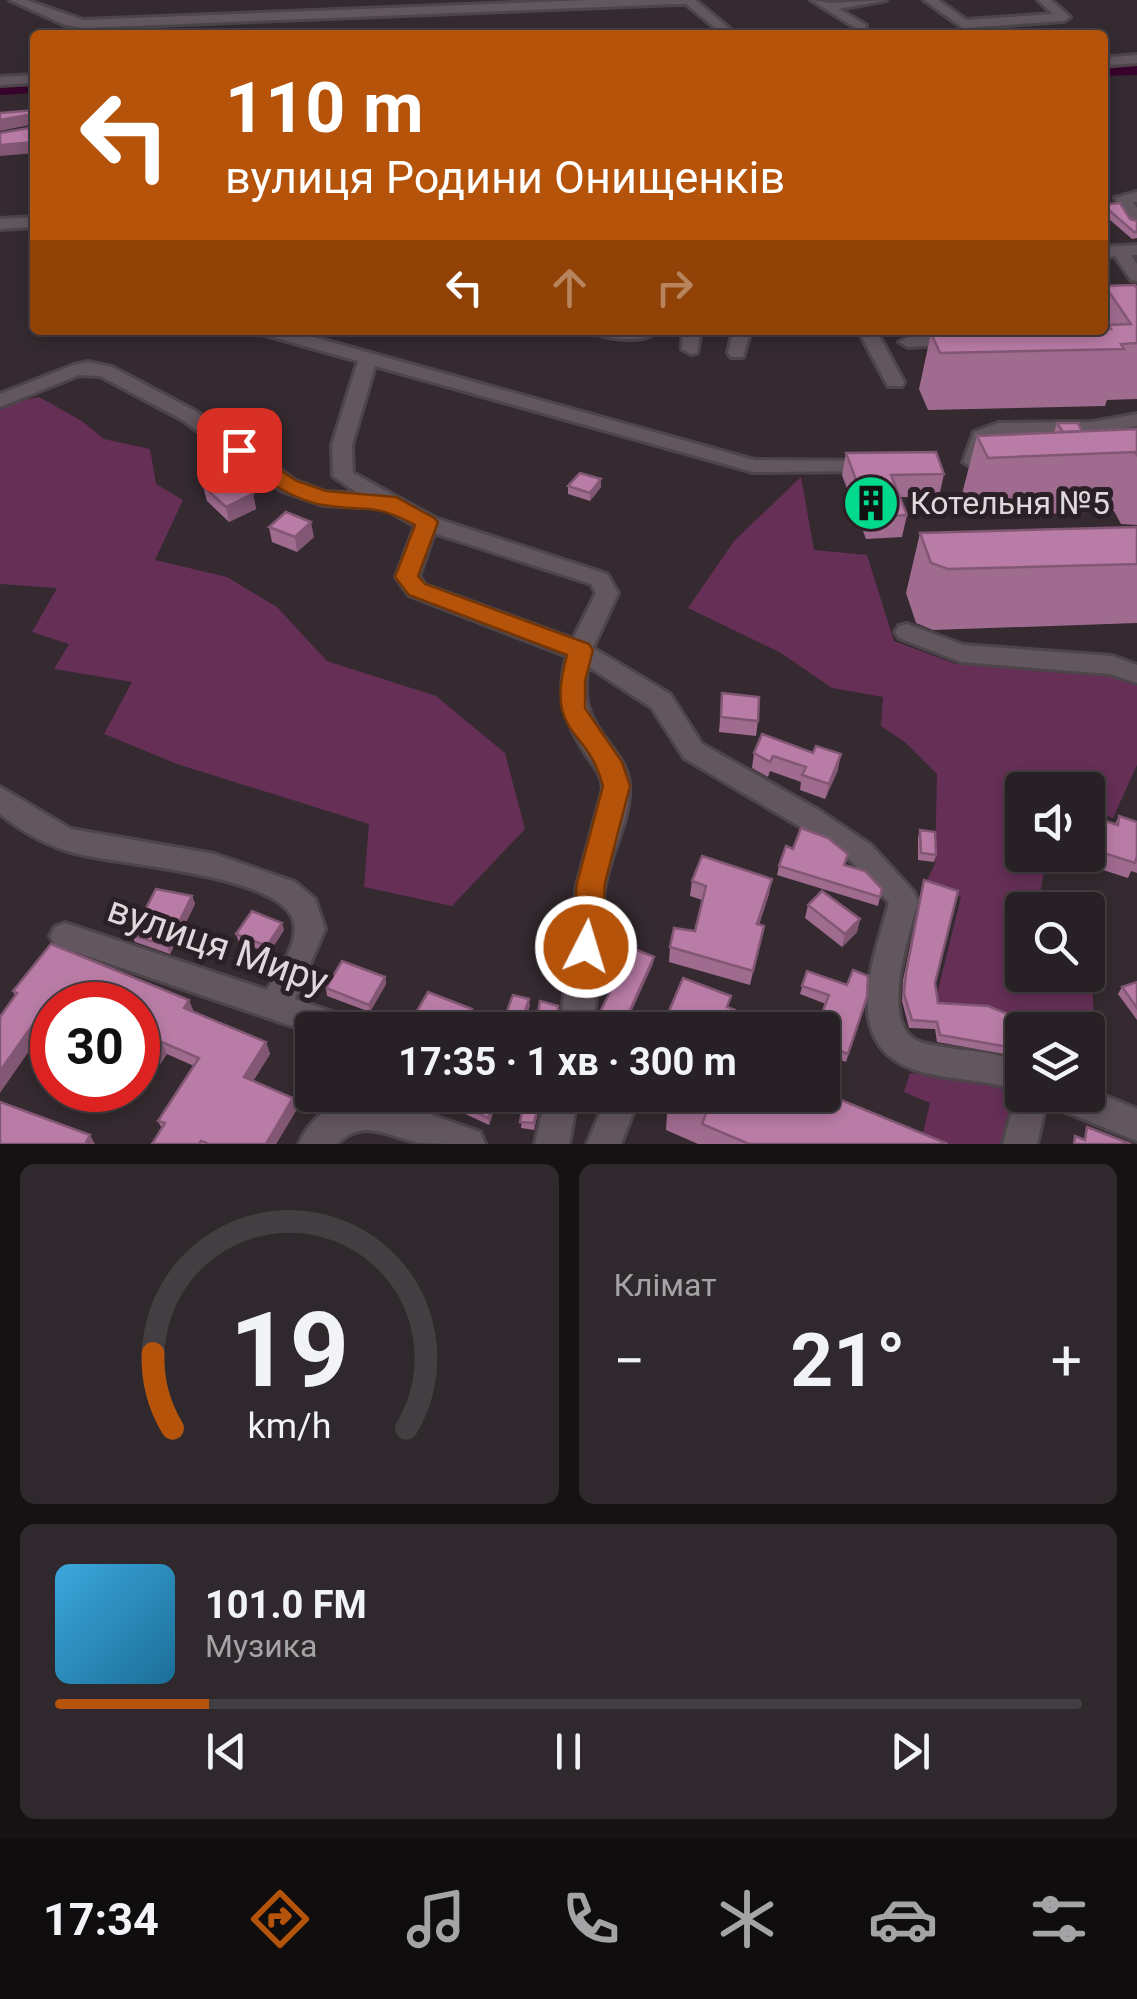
<!DOCTYPE html>
<html lang="uk">
<head>
<meta charset="utf-8">
<style>
  :root { --surface:#272024; --page:#2f282c; --text:#f1f3f6; --muted:#a4a3a6; --line:#433e41; --accent:#b45309 }
  body { margin:0; font-family:Roboto,sans-serif; background:var(--page); color:var(--text); height:100vh; display:flex; flex-direction:column; font-size:38px; white-space:nowrap }
  * { box-sizing:border-box; margin:0 }
  p { font-size:32px; color:var(--muted) }
  .icon { flex:none; width:55px; height:55px; fill:none; stroke:currentColor; stroke-width:2; stroke-linecap:round; stroke-linejoin:round }
  .map { position:relative; height:1144px; overflow:hidden }
  .side { display:flex; flex-direction:column; gap:20px; padding:20px; background:#151214; flex:1 }
  .side>* { flex:none }
  .top-card { position:absolute; left:30px; top:30px; width:1078px; height:305px; border-radius:10px; box-shadow:0 5px 15px #0003,0 0 0 2px var(--line); background:#b45309; color:#fff; overflow:hidden }
  .tools { position:absolute; left:1005px; top:772px; display:grid; gap:20px }
  .tools a { display:grid; place-items:center; width:100px; height:100px; border-radius:10px; background:var(--surface); box-shadow:0 5px 15px #0003,0 0 0 2px var(--line); font-size:50px }
  .speed { position:absolute; left:30px; top:982px; display:flex; gap:20px; font-size:50px; font-weight:700; text-align:center }
  .speed>* { display:grid; place-content:center; width:130px; height:130px; border-radius:50%; background:var(--surface); box-shadow:0 5px 15px #0003,0 0 0 2px var(--line); line-height:1 }
  .speed .limit { border:15px solid #d22; background:#fff; color:#111 }
  .pin { position:absolute; display:grid; place-items:center; width:85px; height:85px; color:#fff; margin:-42px; border-radius:20px; box-shadow:0 5px 15px #0006 }
  .me { position:absolute; width:110px; margin:-55px; rotate:5deg; stroke-linejoin:round; filter:drop-shadow(0 0 8px #0008) }
  .turn { display:flex; align-items:center; gap:35px; height:210px; padding:0 30px; font-size:45px }
  .turn .icon { width:130px; height:130px; stroke-width:2.5 }
  .turn b { display:block; font-size:70px; line-height:85px }
  .lanes { display:flex; align-items:center; height:95px; padding:0 30px; background:#0003; justify-content:center; gap:50px; direction:ltr }
  .lanes .off { opacity:.35 }
  .big { font-size:75px; font-weight:700; line-height:1.1 }
  .side .widget { flex:1; display:flex; flex-direction:column; justify-content:center; gap:15px; min-width:0; padding:0 35px; border-radius:15px; background:var(--page) }
  .side .dial { align-items:center; gap:0 }
  .dial svg { height:260px; overflow:visible; fill:none; stroke:var(--line); stroke-width:7; stroke-linecap:round; text-anchor:middle }
  .dial text { fill:var(--text); stroke:none }
  .song { display:flex; align-items:center; gap:30px }
  .cover { width:120px; height:120px; border-radius:15px; background:linear-gradient(135deg,hsl(200 70% 55%),hsl(200 70% 35%)) }
  .played { height:10px; border-radius:5px; background:linear-gradient(90deg,var(--accent) 15%,var(--line) 15%) }
  .keys { display:flex; justify-content:space-around; direction:ltr }
  .heat { display:flex; justify-content:space-between; align-items:center; font-size:55px; direction:ltr }
  .side .tiles { flex:1; display:grid; gap:20px; grid-template-columns:1fr 1fr }
  .widget:last-child { grid-column:span 2 }
  .trip { position:absolute; left:295px; top:1012px; width:545px; height:100px; border-radius:10px; background:var(--surface); box-shadow:0 5px 15px #0003,0 0 0 2px var(--line); font-weight:700; line-height:100px; text-align:center }
  .tabs { display:flex; height:160px; justify-content:space-around; align-items:center; background:#100d0e; color:var(--muted) }
  .tabs .icon { width:70px; height:70px }
  .tabs .current { color:var(--accent) }
  .tabs b { font-size:45px; color:var(--text) }
  .map>svg:first-child { display:block }
</style>
</head>
<body>
<div class="map">
<svg width="1137" height="1144" viewBox="0 0 1137 1144">
  <rect width="100%" height="100%" fill="#342a30"/>
  <!-- green -->
  <g fill="#652f56">
    <polygon points="39,397 82,421 104,439 150,449 156,484 183,500 155,560 227,577 277,607 327,661 436,696 505,753 525,829 452,906 364,887 369,824 177,764 104,734 132,682 54,669 69,644 32,632 57,588 0,584 0,405"/>
    <polygon points="801,477 814,550 867,555 894,641 956,664 1117,677 1137,686 1137,765 1113,818 1088,808 1088,790 1022,790 1022,855 1047,855 1037,910 1022,910 1022,975 1086,975 1092,983 1096,1052 1088,1049 1088,1030 1040,1030 940,1008 937,994 961,897 924,886 935,864 937,774 906,743 881,726 883,697 832,688 781,653 688,608 734,541"/>
    <polygon points="910,1073 987,1082 1016,1096 1003,1144 950,1144 923,1133 930,1103 904,1092"/>
  </g>
  <g fill="none" stroke-linecap="round" stroke-linejoin="round">
    <!-- river -->
    <g fill="#37032c" fill-rule="evenodd">
      <polygon points="1137,63 1137,75 1102,76 1102,64"/>
      <polygon points="35,81 35,93 0,95 0,83"/>
    </g>
    <!-- minor casing -->
    <g stroke="#4e454b" stroke-width="6">
      <g id="minor">
        <polygon points="10,0 26,0 83,20 590,0 695,0 730,29 720,32 686,4 677,4 83,28 65,25"/>
        <polygon points="811,0 830,3 886,0 839,9 866,25 866,31 862,32"/>
        <polygon points="924,0 938,0 966,20 1053,14 1038,0 1051,0 1070,17 1064,21 963,28"/>
        <polygon points="1137,55 1137,63 1102,66 1102,58"/>
        <polygon points="35,75 35,83 0,85 0,77"/>
        <polygon points="1137,192 1137,202 1133,202 1137,208 1137,226 1131,224 1115,198"/>
        <polygon points="35,217 35,227 0,229 0,219"/>
        <polygon points="1137,245 1137,255 1131,255 1137,264 1137,281 1131,280 1115,256 1102,257 1102,247"/>
        <path d="M259,330H288L754,460L878,461L881,465L871,471L753,472L375,366L352,445L353,473L435,518L607,574L618,593L593,648L670,694L702,744L817,809L871,845L914,892L918,901C910,934 875,1030 923,1043C957,1052 990,1049 1022,1063V1095H1088V1089L1137,1109V1141L1051,1106L1047,1099L1037,1144H1003L1017,1091C987,1079 957,1081 926,1073C837,1052 872,965 889,903L851,861L826,842L684,758L652,708L588,666C574,733 627,743 629,786C631,819 611,851 605,884C597,932 600,982 592,1030H560L577,885L603,789C602,773 594,766 586,754C565,722 556,693 567,656L409,595L396,577L415,526L384,508L323,505L282,491L181,419L100,376L79,375L0,407V394L74,365L88,362L112,367L195,411L296,481L325,492L359,494L333,476L332,445L358,361L262,334ZM434,533L591,584L596,593L573,639L425,585L419,576Z"/>
        <path d="M590,330H650L653,334C640,343 603,339 590,330Z"/>
        <polygon points="683,330 701,330 697,353 691,354 682,349"/>
        <polygon points="733,330 751,330 743,357 731,357 728,353"/>
        <polygon points="858,330 876,330 904,382 902,386 888,386"/>
        <polygon points="960,334 969,339 966,343 908,347 899,342 908,337"/>
        <polygon points="1137,414 1137,426 1092,434 1047,434 1061,460 1058,464 1044,464 1027,435 1001,435 990,439 980,466 973,468 963,462 974,432 998,423 1092,422"/>
        <polygon points="907,624 963,645 1112,656 1137,665 1137,683 1110,674 961,662 899,638 895,632 899,626"/>
        <path d="M0,787L71,829L214,854L295,882L315,899L325,929L295,999L356,1020L361,1030H312V1033L55,945L50,936L55,927L65,923L267,990C278,971 301,942 293,919C277,874 118,865 75,853C47,846 23,832 0,814Z"/>
        <path d="M396,1095H428L432,1115L480,1132L485,1144C464,1144 439,1144 419,1143C388,1136 363,1117 337,1144H299C317,1103 357,1091 397,1103Z"/>
        <polygon points="546,1095 578,1095 569,1144 535,1144"/>
        <polygon points="608,1095 640,1095 621,1144 587,1144"/>
      </g>
    </g>
    <!-- minor -->
    <use href="#minor" fill="#63575f" fill-rule="evenodd"/>
  </g>
  <!-- wall -->
  <g fill="#9f6b8f">
    <polygon points="1103,205 1130,219 1137,221 1137,238 1132,239 1102,213"/>
    <polygon points="1105,286 1137,288 1137,399 1107,400 1105,406 928,410 919,389 931,333 1102,330 1102,294"/>
    <polygon points="1057,423 1082,431 1137,429 1137,525 1121,524 1114,511 973,517 962,494 977,436 1054,432"/>
    <polygon points="846,453 944,474 939,497 900,497 907,515 902,537 866,539 842,475"/>
    <polygon points="203,486 253,494 256,509 229,522 207,501"/>
    <polygon points="568,486 601,487 590,501 568,494"/>
    <polygon points="269,527 314,537 297,552 272,542"/>
    <polygon points="1137,527 1137,623 933,630 916,623 906,593 920,533"/>
    <polygon points="722,693 758,721 756,736 719,732"/>
    <polygon points="754,753 838,770 825,799 800,790 801,782 770,771 768,777 752,768"/>
    <polygon points="1088,816 1115,824 1119,816 1137,822 1137,873 1131,871 1128,878 1081,863 1083,855 1088,855"/>
    <polygon points="920,830 936,855 934,862 918,860 918,837"/>
    <polygon points="845,865 882,889 878,906 777,875 779,866"/>
    <polygon points="924,880 938,1003 1022,1030 1022,1060 1011,1055 937,1042 935,1029 909,1028 902,1001 903,980"/>
    <polygon points="692,881 769,894 759,925 764,926 750,985 669,962 670,947 695,931 702,900 690,896"/>
    <polygon points="192,896 195,904 170,954 135,942 132,935"/>
    <polygon points="808,905 860,919 857,932 842,947 805,918"/>
    <polygon points="284,930 269,953 239,942 236,934"/>
    <polygon points="807,971 867,997 846,1062 822,1053 828,1025 820,1022 826,1004 800,994"/>
    <polygon points="385,977 386,984 370,1012 327,996 326,988"/>
    <polygon points="1137,982 1137,1020 1118,994 1122,987"/>
    <polygon points="13,991 189,1000 193,1012 266,1042 270,1054 253,1081 293,1098 297,1109 276,1144 152,1144 162,1129 158,1121 194,1066 167,1054 160,1064 138,1055 138,1005 52,1005 52,1018 15,996"/>
    <polygon points="499,1095 489,1125 446,1105 445,1098"/>
    <polygon points="525,1095 542,1095 534,1130 521,1128"/>
    <polygon points="649,1095 791,1095 820,1106 839,1108 948,1144 698,1144 666,1130 667,1114 648,1106"/>
  </g>
  <!-- shaded-wall -->
  <g fill="#825774">
    <polygon points="32,114 35,124 0,131 0,120"/>
    <polygon points="35,142 35,153 0,156 0,145"/>
    <polygon points="601,479 601,487 590,501 590,493"/>
    <polygon points="253,494 256,509 229,522 226,507"/>
    <polygon points="311,522 314,537 297,552 295,537"/>
    <polygon points="841,754 838,770 825,799 829,784"/>
    <polygon points="772,879 769,894 754,939 757,924"/>
    <polygon points="192,896 195,904 170,954 167,946"/>
    <polygon points="860,919 857,932 842,947 845,934"/>
    <polygon points="282,923 284,930 269,953 267,946"/>
    <polygon points="654,957 653,964 623,1030 621,1030"/>
    <polygon points="385,977 386,984 370,1012 369,1005"/>
    <polygon points="529,999 530,1006 521,1030 519,1030"/>
    <polygon points="189,1000 194,1012 184,1008"/>
    <polygon points="46,1006 52,1018 0,1093 0,1071"/>
    <polygon points="162,1042 167,1054 160,1064 155,1052"/>
    <polygon points="266,1042 270,1054 248,1089 244,1077"/>
    <polygon points="496,1095 499,1095 489,1125 488,1118"/>
    <polygon points="540,1095 542,1095 534,1130 534,1123"/>
    <polygon points="293,1098 297,1109 276,1144 266,1144"/>
    <polygon points="90,1135 95,1144 85,1144"/>
  </g>
  <!-- building -->
  <g fill="#b97ca6" stroke="#825774" stroke-width="2.5">
    <polygon points="35,110 35,117 32,114 0,120 0,113"/>
    <polygon points="35,127 35,142 0,145 0,133"/>
    <polygon points="1120,203 1130,219 1137,221 1137,232 1134,232 1103,205"/>
    <polygon points="1135,285 1137,288 1137,343 1121,344 1124,349 940,353 931,333 1111,329 1108,325 1131,324 1105,286"/>
    <polygon points="1057,423 1078,423 1082,431 1063,432"/>
    <polygon points="1137,429 1137,455 1135,452 988,458 977,436"/>
    <polygon points="936,452 944,474 891,475 907,515 870,517 846,453"/>
    <polygon points="580,473 601,479 590,493 568,486"/>
    <polygon points="230,474 253,494 226,507 203,486"/>
    <polygon points="286,512 311,522 295,537 269,527"/>
    <polygon points="1137,527 1137,564 948,569 931,563 920,533"/>
    <polygon points="722,693 759,697 758,721 721,717"/>
    <polygon points="762,734 813,753 816,746 841,754 829,784 802,775 806,767 773,756 770,762 754,753"/>
    <polygon points="1088,816 1118,825 1119,816 1137,822 1137,856 1135,863 1088,848 1090,837 1088,836"/>
    <polygon points="801,828 828,838 848,854 844,865 865,871 882,889 880,897 779,866 786,846 793,849"/>
    <polygon points="920,830 935,832 936,855 921,853"/>
    <polygon points="702,856 772,879 757,924 764,926 753,971 670,947 674,928 695,931 706,886 692,881"/>
    <polygon points="924,880 958,891 935,983 938,1003 988,1006 1048,1030 1022,1030 1022,1051 1014,1048 940,1035 937,1022 912,1020 904,994 906,973"/>
    <polygon points="156,889 192,896 167,946 132,935"/>
    <polygon points="822,891 860,919 845,934 808,905"/>
    <polygon points="252,911 282,923 267,946 236,934"/>
    <polygon points="51,944 189,1000 184,1008 266,1042 244,1077 293,1098 266,1144 209,1144 201,1141 199,1144 152,1144 165,1123 158,1121 199,1058 162,1042 155,1052 138,1045 138,1005 52,1005 52,1008 46,1006 0,1071 0,1017 17,993 13,991"/>
    <polygon points="632,948 654,957 621,1030 591,1030"/>
    <polygon points="342,961 385,977 369,1005 326,988"/>
    <polygon points="853,970 868,976 867,997 848,1054 823,1044 831,1017 822,1013 829,995 802,986 807,971 847,985"/>
    <polygon points="683,978 731,996 727,1007 735,1010 727,1030 661,1030"/>
    <polygon points="1137,982 1137,1008 1122,987"/>
    <polygon points="428,992 472,1009 465,1021 482,1030 406,1030"/>
    <polygon points="513,995 529,999 519,1030 500,1030"/>
    <polygon points="540,1001 558,1006 557,1025 566,1027 565,1030 535,1030"/>
    <polygon points="1088,1046 1095,1049 1088,1083"/>
    <polygon points="447,1095 496,1095 488,1118 445,1098"/>
    <polygon points="525,1095 540,1095 534,1123 520,1122"/>
    <polygon points="713,1095 791,1095 820,1106 821,1101 839,1108 841,1100 948,1144 749,1144 702,1124"/>
    <polygon points="0,1102 90,1135 85,1144 0,1144"/>
    <polygon points="1087,1127 1131,1144 1074,1144 1075,1136 1085,1140"/>
  </g>
  <!-- route -->
  <path fill="#b45309" stroke="#753606" stroke-width="2.5" d="M239,444L297,481L326,491L396,497L434,518L438,522L418,576L425,584L589,644L593,650L585,681V708L622,762L630,786L605,883L600,947L596,956L586,960L575,956L571,947L577,883L603,786C588,726 544,737 567,655L409,595L395,577L415,525C373,502 366,512 323,505C288,499 260,475 232,455L229,450Z"/>
  <!-- icons -->
  <defs>
    <g id="building-disc" transform="scale(2.875)"><circle r="9.5" fill="#01d98c" stroke="#2a2026"/><path d="M-4-6H4V6H1V3H-1V6H-4ZM-2.5-4.3h1.7v1.8h-1.7ZM.8-4.3h1.7v1.8H.8ZM-2.5-1h1.7V.8h-1.7ZM.8-1h1.7V.8H.8Z" fill="#111"/></g>
  </defs>
  <g fill-rule="evenodd">
    <use href="#building-disc" x="871" y="503"/>
  </g>
  <g text-anchor="middle" dominant-baseline="central" stroke-width="10" stroke-linejoin="round" paint-order="stroke">
    <!-- poi labels -->
    <g font-size="32" fill="#dfd8dc" stroke="#2a2026" text-anchor="start">
      <text x="910" y="503">Котельня №5</text>
    </g>
    <!-- near-street labels -->
    <g font-size="38" fill="#dfd8dc" stroke="#2a2026">
      <text transform="translate(218 945) rotate(19)">вулиця Миру</text>
    </g>
  </g>
</svg>
<div class="tools">
<a><svg class="icon" aria-label="sound" viewBox="0 0 24 24"><path d="M4 9h4l5-4v14l-5-4H4zM17 9q2 3 0 6"/></svg></a>
<a><svg class="icon" aria-label="search" viewBox="0 0 24 24"><circle cx="10" cy="10" r="6"/><path d="M15 15l6 6"/></svg></a>
<a><svg class="icon" aria-label="layers" viewBox="0 0 24 24"><path d="M12 4l9 5-9 5-9-5zM3 14l9 5 9-5"/></svg></a>
</div>
<div class="speed"><div class="limit">30</div></div>
<div class="pin" style="left:239px;top:450px;background:#d93025"><svg class="icon" aria-label="arrive" viewBox="0 0 24 24"><path d="M6 21V4h12l-3 4 3 4H6"/></svg></div>
<svg class="me" style="left:586px;top:947px" viewBox="-20 -20 40 40"><circle r="17" fill="#b45309" stroke="#fff" stroke-width="3"/><path d="M0-11L8 9 0 5-8 9z" fill="#fff"/></svg>
<div class="trip">17:35 · 1 хв · 300 m</div>
<div class="top-card">
<div class="turn"><svg class="icon" aria-label="left" viewBox="0 0 24 24"><path d="M17 20v-9H6M10 6l-5 5 5 5"/></svg><div><b>110 m</b>вулиця Родини Онищенків</div></div>
<div class="lanes"><svg class="icon" aria-label="left" viewBox="0 0 24 24"><path d="M17 20v-9H6M10 6l-5 5 5 5"/></svg><svg class="icon off" aria-label="ahead" viewBox="0 0 24 24"><path d="M12 20V5M6 11l6-6 6 6"/></svg><svg class="icon off" aria-label="right" viewBox="0 0 24 24"><path d="M7 20v-9h11M14 6l5 5-5 5"/></svg></div>
</div>
</div>
<section class="side">
<div class="tiles">
<div class="widget dial"><svg viewBox="0 0 100 80">
<path d="M14 69A42 42 0 1 1 86 69"/>
<path d="M14 69A42 42 0 0 1 8 46" stroke="#b45309"/>
<text x="50" y="56" font-size="32" font-weight="700">19</text>
<text x="50" y="72" font-size="11">km/h</text>
</svg></div>
<div class="widget"><p>Клімат</p>
<div class="heat"><a>−</a><b class="big">21°</b><a>+</a></div>
</div>
<div class="widget">
<div class="song"><i class="cover"></i><div><b>101.0 FM</b><p>Музика</p></div></div>
<div class="played"></div>
<div class="keys"><svg class="icon" aria-label="previous" viewBox="0 0 24 24"><path d="M18 5L8 12l10 7zM5 5v14"/></svg><svg class="icon" aria-label="pause" viewBox="0 0 24 24"><path d="M8 5v14M16 5v14"/></svg><svg class="icon" aria-label="next" viewBox="0 0 24 24"><path d="M6 5l10 7-10 7zM19 5v14"/></svg></div>
</div>
</div>
</section>
<nav class="tabs">
<b>17:34</b>
<svg class="icon current" aria-label="directions" viewBox="0 0 24 24"><path d="M12 3l9 9-9 9-9-9zM9 14v-3h6M13 9l2 2-2 2"/></svg>
<svg class="icon" aria-label="music" viewBox="0 0 24 24"><path d="M9 18V5l10-2v13"/><circle cx="6" cy="18" r="3"/><circle cx="16" cy="16" r="3"/></svg>
<svg class="icon" aria-label="phone" viewBox="0 0 24 24"><path d="M5 4h4l2 5-3 2q2 4 5 5l2-3 5 2v4C11 20 4 13 5 4z"/></svg>
<svg class="icon" aria-label="climate" viewBox="0 0 24 24"><path d="M12 3v18M4 7l16 10M4 17L20 7"/></svg>
<svg class="icon" aria-label="car" viewBox="0 0 24 24"><path d="M5 17H2v-5l4-1 3-4h7l3 4 3 1v5h-3M9 17h6M6 11h13"/><circle cx="7" cy="17" r="2"/><circle cx="17" cy="17" r="2"/></svg>
<svg class="icon" aria-label="filters" viewBox="0 0 24 24"><path d="M4 7h16M4 17h16"/><circle cx="9" cy="7" r="2"/><circle cx="15" cy="17" r="2"/></svg>
</nav>
</body>
</html>
